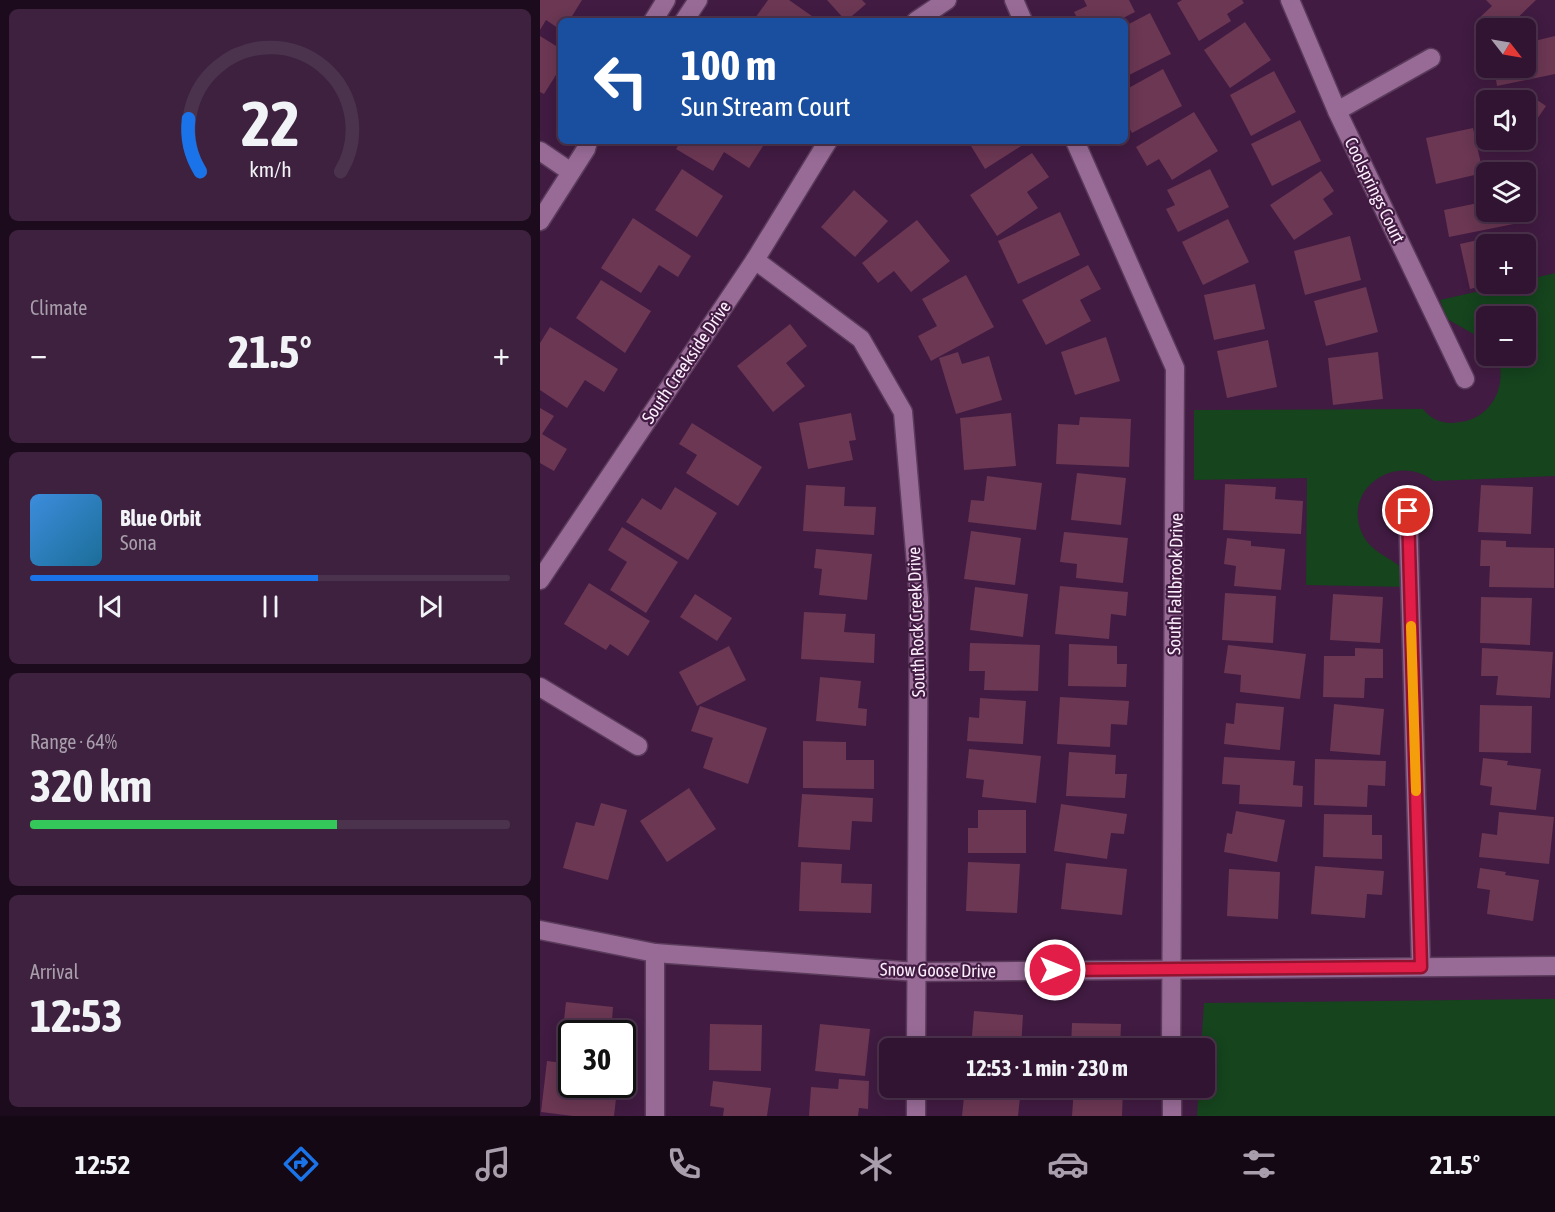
<!DOCTYPE html>
<html lang="en">
<head>
<meta charset="utf-8">
<style>
  :root { --surface:#311432; --page:#3d213e; --text:#f1f3f6; --muted:#a89eac; --line:#4c334d; --accent:#1a73e8 }
  body { margin:0; font-family:"Asap Condensed",sans-serif; background:var(--page); color:var(--text); height:100vh; display:flex; flex-direction:column; font-size:22px; white-space:nowrap }
  * { box-sizing:border-box; margin:0 }
  p { font-size:20px; color:var(--muted) }
  .icon { flex:none; width:33px; height:33px; fill:none; stroke:currentColor; stroke-width:2; stroke-linecap:round; stroke-linejoin:round }
  .map { position:relative; flex:1; overflow:hidden }
  .drawer { display:flex; flex-direction:column; gap:9px; padding:9px; background:#1b0b1c; width:540px }
  .drawer>* { flex:none }
  .top-card { position:absolute; left:18px; top:18px; width:570px; height:126px; border-radius:9px; box-shadow:0 3px 15px #0003,0 0 0 2px var(--line); background:#1a4fa0; color:#fff; overflow:hidden }
  .needle { width:39px; rotate:121deg }
  .buttons { position:absolute; left:936px; top:18px; display:grid; gap:12px }
  .buttons a { display:grid; place-items:center; width:60px; height:60px; border-radius:9px; background:var(--surface); box-shadow:0 3px 15px #0003,0 0 0 2px var(--line); font-size:30px }
  .speed { position:absolute; left:18px; top:1020px; display:flex; gap:12px; font-size:30px; font-weight:700; text-align:center }
  .speed>* { display:grid; place-content:center; width:78px; height:78px; border-radius:50%; background:var(--surface); box-shadow:0 3px 15px #0003,0 0 0 2px var(--line); line-height:1 }
  .speed .limit { border:3px solid #111; border-radius:9px; background:#fff; color:#111 }
  .pin { position:absolute; display:grid; place-items:center; width:51px; height:51px; color:#fff; margin:-26px; border:3px solid #fff; border-radius:50%; box-shadow:0 2px 6px #0007 }
  .me { position:absolute; width:66px; margin:-33px; rotate:90deg; stroke-linejoin:round; filter:drop-shadow(0 0 4px #0008) }
  .turn { display:flex; align-items:center; gap:21px; height:126px; padding:0 24px; font-size:27px }
  .turn .icon { width:78px; height:78px; stroke-width:2.5 }
  .turn b { display:block; font-size:42px; line-height:51px }
  .big { font-size:45px; font-weight:700; line-height:1.1 }
  .drawer .card { flex:1; display:flex; flex-direction:column; justify-content:center; gap:9px; min-width:0; padding:0 21px; border-radius:9px; background:var(--page) }
  .drawer .dial { align-items:center; gap:0 }
  .dial svg { height:156px; overflow:visible; fill:none; stroke:var(--line); stroke-width:7; stroke-linecap:round; text-anchor:middle }
  .dial text { fill:var(--text); stroke:none }
  .song { display:flex; align-items:center; gap:18px }
  .cover { width:72px; height:72px; border-radius:9px; background:linear-gradient(135deg,hsl(210 70% 55%),hsl(200 70% 35%)) }
  .played { height:6px; border-radius:3px; background:linear-gradient(90deg,var(--accent) 60%,var(--line) 60%) }
  .keys { display:flex; justify-content:space-around; direction:ltr }
  .heat { display:flex; justify-content:space-between; align-items:center; font-size:33px; direction:ltr }
  .charge { height:9px; border-radius:4px; background:linear-gradient(90deg,#34c759 64%,var(--line) 0) }
  .trip { position:absolute; left:339px; top:1038px; width:336px; height:60px; border-radius:9px; background:var(--surface); box-shadow:0 3px 15px #0003,0 0 0 2px var(--line); font-weight:700; line-height:60px; text-align:center }
  .tabs { display:flex; height:96px; justify-content:space-around; align-items:center; background:#140814; color:var(--muted) }
  .tabs .icon { width:42px; height:42px }
  .tabs .on { color:var(--accent) }
  .tabs b { font-size:27px; color:var(--text) }
  main { display:flex; flex:1; min-height:0 }
  .map>svg:first-child { display:block }
</style>
</head>
<body>
<main>
<section class="drawer">
<div class="card dial"><svg viewBox="0 0 100 80">
<path d="M14 69A42 42 0 1 1 86 69"/>
<path d="M14 69A42 42 0 0 1 8 42" stroke="#1a73e8"/>
<text x="50" y="56" font-size="32" font-weight="700">22</text>
<text x="50" y="72" font-size="11">km/h</text>
</svg></div>
<div class="card"><p>Climate</p>
<div class="heat"><a>−</a><b class="big">21.5°</b><a>+</a></div>
</div>
<div class="card">
<div class="song"><i class="cover"></i><div><b>Blue Orbit</b><p>Sona</p></div></div>
<div class="played"></div>
<div class="keys"><svg class="icon" aria-label="previous" viewBox="0 0 24 24"><path d="M18 5L8 12l10 7zM5 5v14"/></svg><svg class="icon" aria-label="pause" viewBox="0 0 24 24"><path d="M8 5v14M16 5v14"/></svg><svg class="icon" aria-label="next" viewBox="0 0 24 24"><path d="M6 5l10 7-10 7zM19 5v14"/></svg></div>
</div>
<div class="card"><p>Range · 64%</p><b class="big">320 km</b><div class="charge"></div></div>
<div class="card"><p>Arrival</p><b class="big">12:53</b></div>
</section>
<div class="map">
<svg width="1015" height="1116" viewBox="0 0 1015 1116">
  <rect width="100%" height="100%" fill="#411b42"/>
  <!-- green -->
  <g fill="#15441d">
    <path d="M1015,273V476L894,481C853,450 799,493 824,537C833,553 852,558 864,570L868,587L766,585L767,478L654,480V410L883,409C890,418 900,423 911,423C949,423 968,390 958,356H986V316H946V341L907,319L900,300L971,284H986V280Z"/>
    <polygon points="1015,999 1015,1116 657,1116 659,1088 664,1088 664,1048 661,1048 664,1003"/>
  </g>
  <!-- building -->
  <g fill="#6b3753">
    <polygon points="0,0 42,0 29,21 21,21 21,30 6,20 0,30"/>
    <polygon points="228,0 249,0 279,21 213,21"/>
    <polygon points="287,0 322,0 326,4 306,21"/>
    <polygon points="544,0 589,0 595,12 577,21 539,21 534,12 547,6"/>
    <polygon points="642,0 702,0 704,3 687,14 691,21 659,41 637,3"/>
    <polygon points="946,0 996,0 967,28 946,30 937,20 952,6"/>
    <polygon points="610,13 631,54 585,77 585,26"/>
    <polygon points="705,22 731,60 690,88 664,50"/>
    <polygon points="0,36 21,49 21,67 4,94 0,92"/>
    <polygon points="1015,36 1015,74 957,86 954,68 986,68 986,43"/>
    <polygon points="623,69 642,106 592,133 585,120 585,107 589,105 585,90"/>
    <polygon points="734,71 756,112 711,136 690,95"/>
    <polygon points="984,91 1006,106 989,131 986,129 986,100 978,100"/>
    <polygon points="654,112 678,151 632,180 619,159 607,166 596,147"/>
    <polygon points="760,120 781,161 732,186 711,144"/>
    <polygon points="933,128 943,173 896,184 886,138"/>
    <polygon points="141,141 215,141 223,146 209,168 184,152 173,171 136,149"/>
    <polygon points="428,141 489,141 445,169"/>
    <polygon points="492,153 509,177 487,192 498,208 457,236 430,195"/>
    <polygon points="142,169 183,196 157,237 115,210"/>
    <polygon points="670,169 689,207 638,232 626,209 635,205 627,190"/>
    <polygon points="781,171 794,191 783,199 793,214 754,240 730,205"/>
    <polygon points="946,181 946,212 986,212 988,221 909,237 904,210 938,203 934,184"/>
    <polygon points="314,190 348,221 315,257 281,227"/>
    <polygon points="520,212 540,255 478,284 458,241"/>
    <polygon points="93,218 151,256 138,277 119,265 101,293 61,268"/>
    <polygon points="688,219 709,262 663,285 642,242"/>
    <polygon points="377,220 410,261 371,292 354,271 338,283 322,263"/>
    <polygon points="965,234 967,244 946,244 946,285 930,289 920,244"/>
    <polygon points="810,236 821,280 765,295 754,251"/>
    <polygon points="548,265 561,289 540,300 551,321 506,345 482,300"/>
    <polygon points="426,275 454,327 391,361 378,336 397,326 382,299"/>
    <polygon points="61,280 111,311 85,353 36,318"/>
    <polygon points="715,284 725,329 674,340 664,295"/>
    <polygon points="826,287 838,332 786,346 774,301"/>
    <polygon points="250,324 267,346 246,363 265,386 233,412 197,366"/>
    <polygon points="10,327 78,369 64,392 45,380 27,408 0,390 0,343"/>
    <polygon points="566,337 580,381 535,395 521,352"/>
    <polygon points="728,340 737,387 687,398 677,351"/>
    <polygon points="418,352 422,364 449,356 462,400 416,414 399,358"/>
    <polygon points="838,352 843,399 793,405 788,358"/>
    <polygon points="0,408 14,416 2,434 27,449 14,471 0,463"/>
    <polygon points="311,413 316,440 309,441 313,460 268,469 259,423"/>
    <polygon points="471,413 476,466 424,470 420,418"/>
    <polygon points="540,417 591,419 589,467 516,464 518,424 539,425"/>
    <polygon points="152,423 222,467 198,506 146,473 157,455 139,444"/>
    <polygon points="537,473 586,478 581,525 531,520"/>
    <polygon points="447,476 502,483 496,530 428,522 431,500 444,501"/>
    <polygon points="685,484 736,487 735,499 763,501 761,534 683,530"/>
    <polygon points="266,485 305,487 304,506 336,507 334,535 263,531"/>
    <polygon points="941,485 993,487 991,534 938,532"/>
    <polygon points="135,487 177,513 148,560 86,522 102,498 121,510"/>
    <polygon points="82,527 138,562 106,613 70,590 87,562 68,550"/>
    <polygon points="431,531 481,538 475,585 424,579"/>
    <polygon points="524,532 588,538 583,583 536,578 537,564 520,562"/>
    <polygon points="687,538 711,541 711,546 745,549 741,590 694,586 696,566 684,564"/>
    <polygon points="941,540 966,541 966,547 1014,548 1014,588 949,587 950,566 940,566"/>
    <polygon points="276,549 332,554 327,600 279,595 282,569 274,568"/>
    <polygon points="49,583 110,621 88,656 70,644 66,650 24,624"/>
    <polygon points="520,586 588,592 586,616 571,614 569,639 515,634"/>
    <polygon points="435,587 488,594 483,637 430,630"/>
    <polygon points="685,593 736,596 733,643 682,640"/>
    <polygon points="155,594 192,618 177,641 140,617"/>
    <polygon points="793,594 843,597 840,643 790,640"/>
    <polygon points="941,597 992,598 990,645 940,643"/>
    <polygon points="264,612 306,614 304,632 335,634 334,663 261,659"/>
    <polygon points="430,643 500,645 498,691 444,690 445,671 429,671"/>
    <polygon points="529,644 577,646 577,664 587,664 586,687 528,686"/>
    <polygon points="688,645 766,654 760,699 700,692 701,675 684,673"/>
    <polygon points="189,646 206,680 157,706 139,672"/>
    <polygon points="815,648 843,649 843,678 825,678 824,698 783,697 784,656 815,656"/>
    <polygon points="942,648 1013,652 1010,698 956,695 958,676 941,676"/>
    <polygon points="280,677 321,681 318,708 327,709 326,726 276,721"/>
    <polygon points="520,697 589,701 587,725 571,724 570,747 517,744"/>
    <polygon points="440,698 486,701 483,744 427,741 429,717 439,718"/>
    <polygon points="696,703 744,707 740,750 684,744 686,723 694,724"/>
    <polygon points="794,704 844,709 840,755 790,751"/>
    <polygon points="940,705 992,706 991,753 939,752"/>
    <polygon points="160,706 227,728 208,784 163,768 173,738 151,731"/>
    <polygon points="263,741 306,742 306,760 334,760 334,789 263,788"/>
    <polygon points="429,749 501,756 496,803 442,797 444,780 426,778"/>
    <polygon points="529,752 576,755 575,774 587,774 585,798 526,796"/>
    <polygon points="684,757 755,761 753,785 763,786 762,807 699,804 700,785 682,784"/>
    <polygon points="943,758 968,761 967,765 1001,769 996,810 950,805 952,787 940,785"/>
    <polygon points="775,759 846,761 845,786 828,785 827,807 774,805"/>
    <polygon points="149,788 176,829 127,862 100,821"/>
    <polygon points="262,794 333,798 332,822 312,821 310,850 258,847"/>
    <polygon points="61,803 87,810 68,880 23,868 36,822 54,826"/>
    <polygon points="521,804 587,814 584,834 571,833 567,859 514,851"/>
    <polygon points="438,810 486,810 486,853 428,853 428,828 438,828"/>
    <polygon points="696,811 745,820 737,862 684,852 687,833 692,834"/>
    <polygon points="959,812 1014,817 1009,864 939,857 942,833 957,835"/>
    <polygon points="784,814 832,815 832,835 842,835 842,859 783,857"/>
    <polygon points="261,862 302,864 301,883 332,884 331,913 259,911"/>
    <polygon points="428,862 480,864 477,913 426,911"/>
    <polygon points="526,863 587,869 582,915 521,909"/>
    <polygon points="775,866 844,871 842,895 827,894 825,918 771,914"/>
    <polygon points="940,868 966,872 965,875 999,880 993,921 947,914 950,890 937,888"/>
    <polygon points="689,869 740,872 738,919 687,916"/>
    <polygon points="26,1002 73,1007 71,1034 32,1034 32,1049 21,1048"/>
    <polygon points="434,1011 483,1015 481,1048 431,1048"/>
    <polygon points="532,1023 581,1024 580,1048 531,1048"/>
    <polygon points="170,1024 222,1025 221,1071 169,1070"/>
    <polygon points="280,1024 330,1029 325,1076 275,1071"/>
    <polygon points="7,1061 32,1064 32,1084 53,1084 53,1087 77,1090 74,1116 33,1116 1,1112"/>
    <polygon points="299,1079 329,1081 328,1109 319,1108 318,1116 269,1116 271,1087 298,1089"/>
    <polygon points="173,1081 231,1088 227,1116 183,1116 184,1108 170,1106"/>
    <polygon points="431,1088 481,1088 478,1116 422,1116 424,1097 430,1098"/>
    <polygon points="534,1088 583,1088 582,1116 532,1116"/>
  </g>
  <g fill="none" stroke-linecap="round" stroke-linejoin="round">
    <!-- street casing -->
    <g stroke="#5a3b5b" stroke-width="21">
      <g id="street">
        <polyline points="474,0 483,21"/>
        <polyline points="750,0 797,111 925,379"/>
        <polyline points="113,21 126,0"/>
        <polyline points="144,21 158,0"/>
        <polyline points="376,21 407,0"/>
        <polyline points="797,111 891,58"/>
        <polyline points="535,141 635,368 631,1048"/>
        <polyline points="0,151 31,172"/>
        <polyline points="0,221 46,149 48,141"/>
        <polyline points="215,260 321,339 363,412 379,598 376,1048"/>
        <polyline points="868,511 881,967"/>
        <polyline points="0,580 215,260 288,141"/>
        <polyline points="0,687 98,746"/>
        <polyline points="0,930 115,953 377,972 1015,966"/>
        <polyline points="632,1088 632,1116"/>
        <polyline points="115,1116 115,953"/>
        <polyline points="376,1116 376,1088"/>
      </g>
    </g>
    <!-- street -->
    <use href="#street" stroke="#986b97" stroke-width="18"/>
  </g>
  <g fill="none" stroke-linecap="round" stroke-linejoin="round">
    <!-- route casing -->
    <g stroke="#92132f" stroke-width="15">
      <polyline id="route" points="515,970 881,967 868,511"/>
    </g>
    <!-- route -->
    <use href="#route" stroke="#e11d48" stroke-width="10"/>
    <!-- slow -->
    <polyline stroke="#f59e0b" stroke-width="10" points="871,626 876,791"/>
  </g>
  <g text-anchor="middle" dominant-baseline="central" stroke-width="4.5" stroke-linejoin="round" paint-order="stroke">
    <!-- street labels -->
    <g font-size="18" fill="#fdeefd" stroke="#411b42">
      <text transform="translate(835 190) rotate(64)">Coolsprings Court</text>
      <text transform="translate(146 362) rotate(-56)">South Creekside Drive</text>
      <text transform="translate(635 584) rotate(-89)">South Fallbrook Drive</text>
      <text transform="translate(376 622) rotate(-92)">South Rock Creek Drive</text>
      <text transform="translate(398 970) rotate(1)">Snow Goose Drive</text>
    </g>
  </g>
</svg>
<div class="buttons">
<a><svg class="needle" viewBox="-14 -14 28 28"><path d="M0-13l5 13h-10z" fill="#e53935"/><path d="M0 13l5-13h-10z" fill="#a89eac"/></svg></a>
<a><svg class="icon" aria-label="sound" viewBox="0 0 24 24"><path d="M4 9h4l5-4v14l-5-4H4zM17 9q2 3 0 6"/></svg></a>
<a><svg class="icon" aria-label="layers" viewBox="0 0 24 24"><path d="M12 4l9 5-9 5-9-5zM3 14l9 5 9-5"/></svg></a>
<a>+</a>
<a>−</a>
</div>
<div class="speed"><div class="limit">30</div></div>
<div class="pin" style="left:868px;top:511px;background:#d93025"><svg class="icon" aria-label="arrive" viewBox="0 0 24 24"><path d="M6 21V4h12l-3 4 3 4H6"/></svg></div>
<svg class="me" style="left:515px;top:970px" viewBox="-20 -20 40 40"><circle r="17" fill="#e11d48" stroke="#fff" stroke-width="3"/><path d="M0-11L8 9 0 5-8 9z" fill="#fff"/></svg>
<div class="trip">12:53 · 1 min · 230 m</div>
<div class="top-card">
<div class="turn"><svg class="icon" aria-label="left" viewBox="0 0 24 24"><path d="M17 20v-9H6M10 6l-5 5 5 5"/></svg><div><b>100 m</b>Sun Stream Court</div></div>
</div>
</div>
</main>
<nav class="tabs">
<b>12:52</b>
<svg class="icon on" aria-label="directions" viewBox="0 0 24 24"><path d="M12 3l9 9-9 9-9-9zM9 14v-3h6M13 9l2 2-2 2"/></svg>
<svg class="icon" aria-label="music" viewBox="0 0 24 24"><path d="M9 18V5l10-2v13"/><circle cx="6" cy="18" r="3"/><circle cx="16" cy="16" r="3"/></svg>
<svg class="icon" aria-label="phone" viewBox="0 0 24 24"><path d="M5 4h4l2 5-3 2q2 4 5 5l2-3 5 2v4C11 20 4 13 5 4z"/></svg>
<svg class="icon" aria-label="climate" viewBox="0 0 24 24"><path d="M12 3v18M4 7l16 10M4 17L20 7"/></svg>
<svg class="icon" aria-label="car" viewBox="0 0 24 24"><path d="M5 17H2v-5l4-1 3-4h7l3 4 3 1v5h-3M9 17h6M6 11h13"/><circle cx="7" cy="17" r="2"/><circle cx="17" cy="17" r="2"/></svg>
<svg class="icon" aria-label="filters" viewBox="0 0 24 24"><path d="M4 7h16M4 17h16"/><circle cx="9" cy="7" r="2"/><circle cx="15" cy="17" r="2"/></svg>
<b>21.5°</b>
</nav>
</body>
</html>
